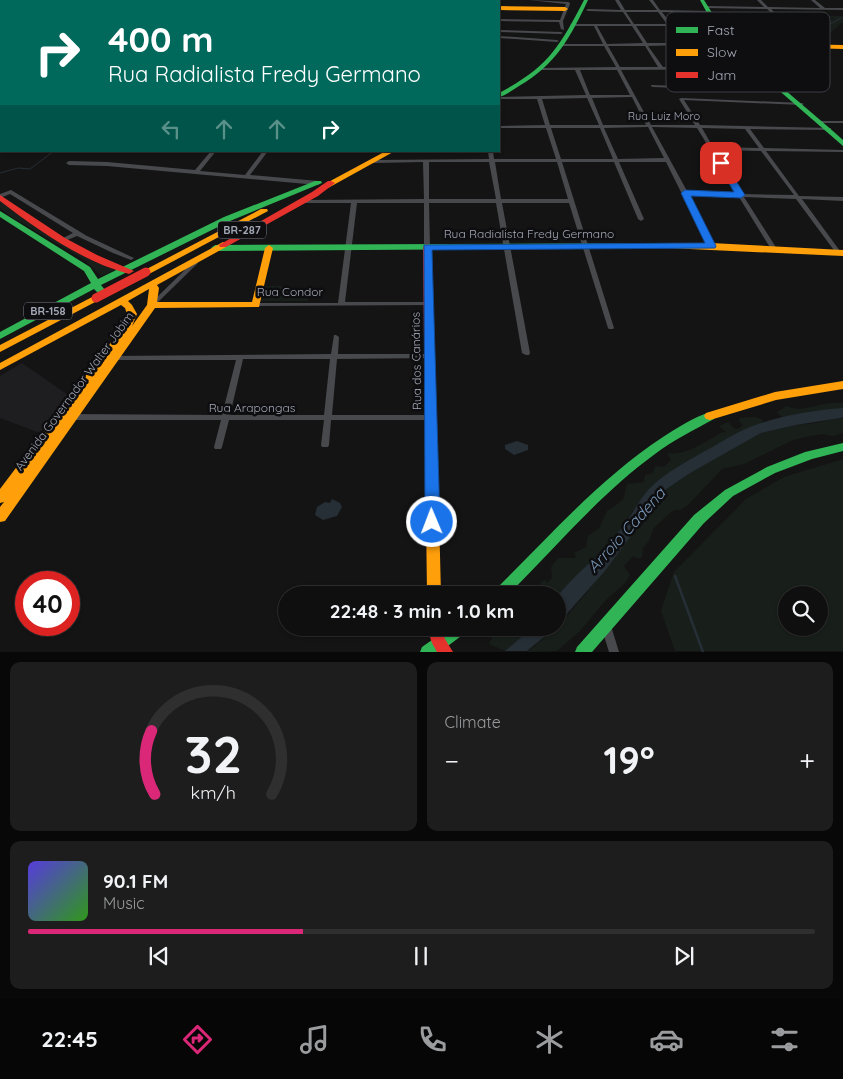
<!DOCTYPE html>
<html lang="en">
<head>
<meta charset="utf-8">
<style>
  :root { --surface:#0f0f0f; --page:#1d1d1d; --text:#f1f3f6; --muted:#9b9c9e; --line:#2f2f2f; --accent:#db2777 }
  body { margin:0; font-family:Quicksand,sans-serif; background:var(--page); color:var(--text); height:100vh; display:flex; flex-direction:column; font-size:19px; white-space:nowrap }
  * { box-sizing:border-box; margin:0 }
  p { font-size:16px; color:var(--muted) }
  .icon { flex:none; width:28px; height:28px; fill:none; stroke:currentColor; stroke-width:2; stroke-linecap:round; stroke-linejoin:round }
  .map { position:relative; height:652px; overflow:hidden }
  .side { display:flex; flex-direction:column; gap:10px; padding:10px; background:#080808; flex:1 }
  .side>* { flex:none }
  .hud { position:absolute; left:0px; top:0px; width:500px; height:152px; box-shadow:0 1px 4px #0004,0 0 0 1px var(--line); background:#00695c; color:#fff; overflow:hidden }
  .controls { position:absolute; left:778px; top:586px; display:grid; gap:10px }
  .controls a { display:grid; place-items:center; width:50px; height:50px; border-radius:50%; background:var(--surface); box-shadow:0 1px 4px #0004,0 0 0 1px var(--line); font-size:25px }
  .speed { position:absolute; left:15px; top:571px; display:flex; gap:10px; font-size:25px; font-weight:700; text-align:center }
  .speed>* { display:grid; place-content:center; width:65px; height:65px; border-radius:50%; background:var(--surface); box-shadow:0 1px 4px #0004,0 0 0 1px var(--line); line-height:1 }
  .speed .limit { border:8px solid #d22; background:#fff; color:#111 }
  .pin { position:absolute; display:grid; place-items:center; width:42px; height:42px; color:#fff; margin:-21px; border-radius:10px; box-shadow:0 2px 8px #0006 }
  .me { position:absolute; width:55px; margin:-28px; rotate:359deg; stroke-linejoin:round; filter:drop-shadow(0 0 4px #0008) }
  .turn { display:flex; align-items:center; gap:18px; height:105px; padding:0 25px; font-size:22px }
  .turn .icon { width:65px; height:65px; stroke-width:2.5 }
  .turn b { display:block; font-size:35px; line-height:42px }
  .lanes { display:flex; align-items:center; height:48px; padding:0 25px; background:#0003; justify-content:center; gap:25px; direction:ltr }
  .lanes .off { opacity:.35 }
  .big { font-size:38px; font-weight:700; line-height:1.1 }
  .side .widget { flex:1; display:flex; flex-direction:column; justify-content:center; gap:8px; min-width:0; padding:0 18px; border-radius:10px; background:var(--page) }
  .side .dial { align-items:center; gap:0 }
  .dial svg { height:130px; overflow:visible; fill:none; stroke:var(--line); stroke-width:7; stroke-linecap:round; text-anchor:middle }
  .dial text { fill:var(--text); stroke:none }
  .song { display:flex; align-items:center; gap:15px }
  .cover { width:60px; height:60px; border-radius:8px; background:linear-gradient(135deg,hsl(250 70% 55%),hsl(110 70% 35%)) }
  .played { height:5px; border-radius:2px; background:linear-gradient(90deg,var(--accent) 35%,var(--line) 35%) }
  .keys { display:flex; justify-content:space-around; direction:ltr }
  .heat { display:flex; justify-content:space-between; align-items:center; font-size:28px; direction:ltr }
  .side .tiles { flex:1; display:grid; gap:10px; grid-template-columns:1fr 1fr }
  .widget:last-child { grid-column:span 2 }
  .trip { position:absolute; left:278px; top:586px; width:288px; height:50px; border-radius:25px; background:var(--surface); box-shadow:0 1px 4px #0004,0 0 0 1px var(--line); font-weight:700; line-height:50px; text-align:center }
  .tab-bar { display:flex; height:80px; justify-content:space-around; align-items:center; background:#060606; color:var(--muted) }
  .tab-bar .icon { width:35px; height:35px }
  .tab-bar .active { color:var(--accent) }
  .tab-bar b { font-size:22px; color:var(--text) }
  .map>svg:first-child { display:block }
</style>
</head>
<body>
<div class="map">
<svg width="843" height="652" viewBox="0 0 843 652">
  <rect width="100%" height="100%" fill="#141414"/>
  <!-- built -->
  <polygon fill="#1e1e21" points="22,363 68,395 40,433 0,418 0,376"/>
  <!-- green -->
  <g fill="#181e19" fill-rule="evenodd">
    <polygon points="817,16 843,16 843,22 825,37 823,44 804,38 802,33 808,28 785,27 789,25 815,26 835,18 818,18"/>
    <polygon points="0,201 91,259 115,270 101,276 86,261 10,216 0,208"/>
    <polygon points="265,286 285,286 284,291 310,292 308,301 261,301"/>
    <path d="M832,403H843V408L782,417L777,412L787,406C801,413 817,404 832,403Z"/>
    <path d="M755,417L762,419L763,422L743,430L652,486L639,504L633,510L623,527L556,598V595H539L540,583L545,580L547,583L552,578L551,567L558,558H576L574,553L586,547L588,536L599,528L607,511L623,500L627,484L644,482L645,475L653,473L655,466L664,467L671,460L667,453C687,456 704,442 721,433L726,432L719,426L728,422L735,429H738L743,425L739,421L740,418Z"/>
    <polygon points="843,417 843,433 833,436 822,434 805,437 793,440 744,464 722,469 688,505 680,510 675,510 671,512 653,529 649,541 643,548 642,557 638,559 633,556 624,566 630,575 625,583 605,601 579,632 557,651 527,652 556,628 585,595 665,490 692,472 761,433 796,425 815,423"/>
    <path d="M843,459V651H675L661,611L674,572L746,499L784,477ZM786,595H819V628H786Z"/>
    <polygon points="497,628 532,628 505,651 489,644"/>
  </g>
  <!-- water -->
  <g fill="#262e36">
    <path d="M843,408V417L840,418L796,425L761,433L692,472L665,490L604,572L556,626V598L559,594C579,571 603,552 622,528C632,515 640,497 653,485C667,472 686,462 703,452C717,445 730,436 743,430C771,417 813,410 843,408Z"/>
    <polygon points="517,441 528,445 528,450 514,455 505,449 505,445"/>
    <polygon points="332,499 340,503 342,507 337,516 323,520 315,515 317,507 325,502 330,503"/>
    <polygon points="532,628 555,628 527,651 505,651"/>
  </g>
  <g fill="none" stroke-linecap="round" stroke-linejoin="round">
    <!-- stream-far1 -->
    <g stroke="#262e36" stroke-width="1">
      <polyline points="376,1 378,0"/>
      <polyline points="819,44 806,38 841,18"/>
      <polyline points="0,173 18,168 30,169 54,151"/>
    </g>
    <!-- stream -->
    <polyline stroke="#262e36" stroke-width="2.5" points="675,576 703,652"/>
    <!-- street -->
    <g fill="#48494d" fill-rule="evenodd">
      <rect x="8" y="0" width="4" height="1"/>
      <polygon points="224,0 228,0 227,1 223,1"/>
      <polygon points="529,0 569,2 570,4 563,21 564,30 561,29 559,22 499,21 499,19 560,20 566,4"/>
      <path d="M615,0H619L625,10H657L649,0H653L660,10L708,11L707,13L662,12L671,24H717L719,25L717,26H672L685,43H736L737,44L735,45H687L703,67H760L762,68L760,69L621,70L651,125H695L679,99L681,98L802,103L804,104L802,105L684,100L700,125L831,128V129L829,130L750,129L764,148L843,150V152L766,151L799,196L843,197V201L802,199L840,251L841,252L840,253H836L796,199L744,197L777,249L774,251L771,249L739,197L689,195L714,246L711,248L708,246L666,162H619L644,219L641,221L638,219L614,162H562L614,328L613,329H609L608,328L569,203H502L530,353L529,355H526L522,353L496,203H429L430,247L427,249L424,247V203H357L345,302H429L431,303L432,304L431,305L254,306L253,305L256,303H338L351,203H302L299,201L300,200L424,199L423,162L374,163L372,162V160L489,159L488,151H493L494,159H556L546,128H499V126L545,125L537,99H499V97L586,95L575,70H541L539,69L541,68L616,67L604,46H562L560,45L562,44H603L594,26H572L570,25L571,24H631L623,12L588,11L586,10L588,9L621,10ZM626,12H658L667,24H634ZM597,26H632L643,43L607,44ZM636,26H669L681,43H647ZM683,45L699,67H663L648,46ZM608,46H645L658,67H620ZM580,70H617L630,95H590ZM632,97L646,125H603L592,98ZM587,98L599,125H550L542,99ZM648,127L664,158L618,159L604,128ZM652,127L697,128L737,193L687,191ZM551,128H600L613,159H561ZM702,128L745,129L759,148L713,147ZM715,150L761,151L794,195L742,194ZM429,162H489L496,199H429ZM495,162H557L568,199H501Z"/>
      <polygon points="757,0 761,0 768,7 820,8 811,0 815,0 825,8 843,8 843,10 771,9 786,23 786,25 785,25 767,9 706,8 704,7 706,6 764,7"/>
      <rect x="0" y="14" width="1" height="4"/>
      <polygon points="499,30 561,32 563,33 561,34 499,32"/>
      <polygon points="499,36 557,40 559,41 557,42 499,38"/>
      <rect x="0" y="57" width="1" height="2"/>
      <polygon points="651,85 787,90 789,91 787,92 653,87 651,86"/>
      <polygon points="820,121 843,121 843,123 822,123 820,122"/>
      <polygon points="211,151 216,151 200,171 245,175 263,151 268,151 250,175 318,181 321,183 318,185 107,166 69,165 66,163 69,161 107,162 195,170"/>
      <polygon points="11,190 87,236 134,258 131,260 113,253 77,236 65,241 61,241 60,240 61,239 73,233 10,194 0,198 0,194"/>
      <polygon points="195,261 197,262 198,263 197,264 154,306 150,306 149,305 150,304 193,262"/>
      <path d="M334,335H336L339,337L338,354H430L434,356L430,358L337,359L332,415H431L434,416L435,418L434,420H331L329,445L328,447H322L321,445L324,420H229L222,447L221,449H215L214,447L221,420H69L66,419L65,417L66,415L69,414L222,415L236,360H113L112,358L113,356L331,354ZM243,359H330L324,415H230Z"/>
      <polygon points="606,622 610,623 611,626 619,652 609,652 601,626 602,623"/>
    </g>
    <!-- fast -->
    <g fill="#30b455" fill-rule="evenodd">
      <path d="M584,0H588C571,36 556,65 519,86C513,90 506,95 499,97V93C548,67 559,48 584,0Z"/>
      <path d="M700,0H704C738,58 794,95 843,140V146L744,60L712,22Z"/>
      <polygon points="315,181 321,181 322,183 230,221 101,285 105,290 103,292 97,292 94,289 0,339 0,332 91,283 84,271 0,217 0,211 90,267 98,279 224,217"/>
      <polygon points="671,243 675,246 674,248 215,251 211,248 215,245"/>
      <path d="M710,412L714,413L716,416L714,419C694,430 673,440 655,454C600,494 556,547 508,595H492L494,591C548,538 599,479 663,437C677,428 694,417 710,412Z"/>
      <polygon points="843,443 843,451 812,459 775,473 733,496 704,523 592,652 575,652 577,647 694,515 725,490 767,467 805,452"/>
      <polygon points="449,628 467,628 465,633 440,652 420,652 422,647"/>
    </g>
    <!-- slow -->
    <g fill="#ff9f0a" fill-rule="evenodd">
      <polygon points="499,6 565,7 568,9 565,11 499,10"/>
      <polygon points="736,43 843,45 843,49 734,46 733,45"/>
      <polygon points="386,151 395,151 328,188 325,188 321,186"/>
      <polygon points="261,209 267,209 268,211 149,274 146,275 141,272"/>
      <path d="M223,242L227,245L226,247L157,285L159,288L157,302H252L265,248L269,245L273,248L259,307L155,308L5,521L0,522V507L4,502L0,503V489L120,330L127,314L125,308L121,305L0,370V363ZM149,289L147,305L132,326L137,314L132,305L128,301Z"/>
      <polygon points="671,243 711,243 843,250 843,256 668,248 667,246"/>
      <polygon points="96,295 99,296 101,298 99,300 0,352 0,345"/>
      <polygon points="843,381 843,389 776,400 710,420 706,419 704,416 706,413 775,392"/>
      <polygon points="431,430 435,431 437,434 441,595 427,595 425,434 427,431"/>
    </g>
    <!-- jam -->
    <g fill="#e5322d" fill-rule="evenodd">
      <polygon points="388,0 402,0 402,1 389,1"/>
      <polygon points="328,181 331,181 335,183 318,196 226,247 220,247 219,245 312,192"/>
      <path d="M0,195L65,238L97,255L134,271L129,274C81,261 38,230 0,201Z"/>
      <polygon points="427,244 431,247 437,434 435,437 427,437 425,434 423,247"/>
      <polygon points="427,628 441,628 445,639 453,652 437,652 432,643"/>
    </g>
    <!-- jam-bridge -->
    <polyline stroke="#e5322d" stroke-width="9" points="96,298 146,272"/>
  </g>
  <!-- route -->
  <polygon fill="#1a73e8" stroke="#114b97" points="718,162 724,162 745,195 741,198 691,196 716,246 715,248 432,250 440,522 438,527 432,528 427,527 425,522 424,245 705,243 681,193 685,190 734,192 717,163"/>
  <g text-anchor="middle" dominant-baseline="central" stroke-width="5" stroke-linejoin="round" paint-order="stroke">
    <!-- far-street labels -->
    <g font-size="11" fill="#a3a8b6" stroke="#0e0e10">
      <text x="664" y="116">Rua Luiz Moro</text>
    </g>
    <!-- shield labels -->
    <g fill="#0e0e10" stroke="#767a84" stroke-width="1">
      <rect x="218" y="221.5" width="48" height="17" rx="4"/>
      <rect x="24" y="302.5" width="48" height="17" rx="4"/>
    </g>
    <g font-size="11" font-weight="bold" fill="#a3a8b6">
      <text x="242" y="230">BR-287</text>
      <text x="48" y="311">BR-158</text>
    </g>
    <!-- street labels -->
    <g font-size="12" fill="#a3a8b6" stroke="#0e0e10">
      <text x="529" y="233">Rua Radialista Fredy Germano</text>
      <text x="290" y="291">Rua Condor</text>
      <text transform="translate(416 361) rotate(-91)">Rua dos Canários</text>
      <text transform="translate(74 391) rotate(-54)">Avenida Governador Walter Jobim</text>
      <text x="252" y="407">Rua Arapongas</text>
    </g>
    <!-- near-water labels -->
    <g font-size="16" font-style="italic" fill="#7795b4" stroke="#0e0e10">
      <text transform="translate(626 530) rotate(-48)">Arroio Cadena</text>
    </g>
  </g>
  <!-- legend -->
  <rect x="666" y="12" width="164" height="80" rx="8" fill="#0e0e10" stroke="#3b3c42" stroke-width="1"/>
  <rect x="676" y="27" width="22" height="6" fill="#30b455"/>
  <rect x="676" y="49" width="22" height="7" fill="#ff9f0a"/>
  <rect x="676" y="72" width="22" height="6" fill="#e5322d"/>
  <g font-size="14" fill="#a3a8b6">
    <text x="707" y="35">Fast</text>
    <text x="707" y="57">Slow</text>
    <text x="707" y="80">Jam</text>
  </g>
</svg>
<div class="controls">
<a><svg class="icon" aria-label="search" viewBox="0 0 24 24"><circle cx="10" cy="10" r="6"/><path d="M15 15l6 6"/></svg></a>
</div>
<div class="speed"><div class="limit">40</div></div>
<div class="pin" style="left:721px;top:163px;background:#d93025"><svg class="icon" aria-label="arrive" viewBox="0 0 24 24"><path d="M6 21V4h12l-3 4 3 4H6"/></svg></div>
<svg class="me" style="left:432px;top:522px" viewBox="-20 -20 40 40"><circle r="17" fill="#1a73e8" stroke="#fff" stroke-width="3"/><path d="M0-11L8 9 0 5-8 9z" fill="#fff"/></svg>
<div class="trip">22:48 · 3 min · 1.0 km</div>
<div class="hud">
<div class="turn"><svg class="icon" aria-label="right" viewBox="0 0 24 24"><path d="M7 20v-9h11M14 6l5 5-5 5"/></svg><div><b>400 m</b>Rua Radialista Fredy Germano</div></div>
<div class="lanes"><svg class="icon off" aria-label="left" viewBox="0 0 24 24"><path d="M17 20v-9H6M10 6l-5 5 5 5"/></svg><svg class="icon off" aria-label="ahead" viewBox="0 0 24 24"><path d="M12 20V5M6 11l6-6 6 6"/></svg><svg class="icon off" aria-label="ahead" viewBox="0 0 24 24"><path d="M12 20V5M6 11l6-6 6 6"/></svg><svg class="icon" aria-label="right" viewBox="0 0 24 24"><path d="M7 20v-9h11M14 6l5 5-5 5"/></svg></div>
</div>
</div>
<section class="side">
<div class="tiles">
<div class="widget dial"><svg viewBox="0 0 100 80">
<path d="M14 69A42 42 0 1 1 86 69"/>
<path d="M14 69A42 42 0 0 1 12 30" stroke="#db2777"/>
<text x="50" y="56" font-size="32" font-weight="700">32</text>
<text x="50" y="72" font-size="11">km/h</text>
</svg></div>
<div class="widget"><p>Climate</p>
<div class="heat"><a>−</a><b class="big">19°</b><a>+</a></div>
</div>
<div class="widget">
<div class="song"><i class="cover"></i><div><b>90.1 FM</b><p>Music</p></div></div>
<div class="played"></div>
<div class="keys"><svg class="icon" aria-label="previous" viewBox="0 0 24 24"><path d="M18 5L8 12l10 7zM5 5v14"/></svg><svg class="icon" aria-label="pause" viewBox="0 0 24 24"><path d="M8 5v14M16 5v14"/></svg><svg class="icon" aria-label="next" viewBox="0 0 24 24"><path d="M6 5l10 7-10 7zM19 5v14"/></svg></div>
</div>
</div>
</section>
<nav class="tab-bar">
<b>22:45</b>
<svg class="icon active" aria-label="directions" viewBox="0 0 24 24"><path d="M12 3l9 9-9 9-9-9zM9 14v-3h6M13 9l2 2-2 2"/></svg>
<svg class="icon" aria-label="music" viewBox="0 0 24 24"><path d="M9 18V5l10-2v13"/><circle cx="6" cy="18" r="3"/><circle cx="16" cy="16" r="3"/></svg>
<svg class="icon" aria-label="phone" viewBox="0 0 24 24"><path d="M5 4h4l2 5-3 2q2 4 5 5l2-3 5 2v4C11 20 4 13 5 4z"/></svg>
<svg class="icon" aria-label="climate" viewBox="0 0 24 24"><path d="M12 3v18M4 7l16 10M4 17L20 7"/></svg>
<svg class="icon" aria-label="car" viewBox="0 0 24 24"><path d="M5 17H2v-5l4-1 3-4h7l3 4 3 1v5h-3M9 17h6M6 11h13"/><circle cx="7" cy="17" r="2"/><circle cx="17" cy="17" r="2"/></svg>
<svg class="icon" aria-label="filters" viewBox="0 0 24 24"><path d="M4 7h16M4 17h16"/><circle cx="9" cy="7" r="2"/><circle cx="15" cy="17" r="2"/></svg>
</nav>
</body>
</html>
